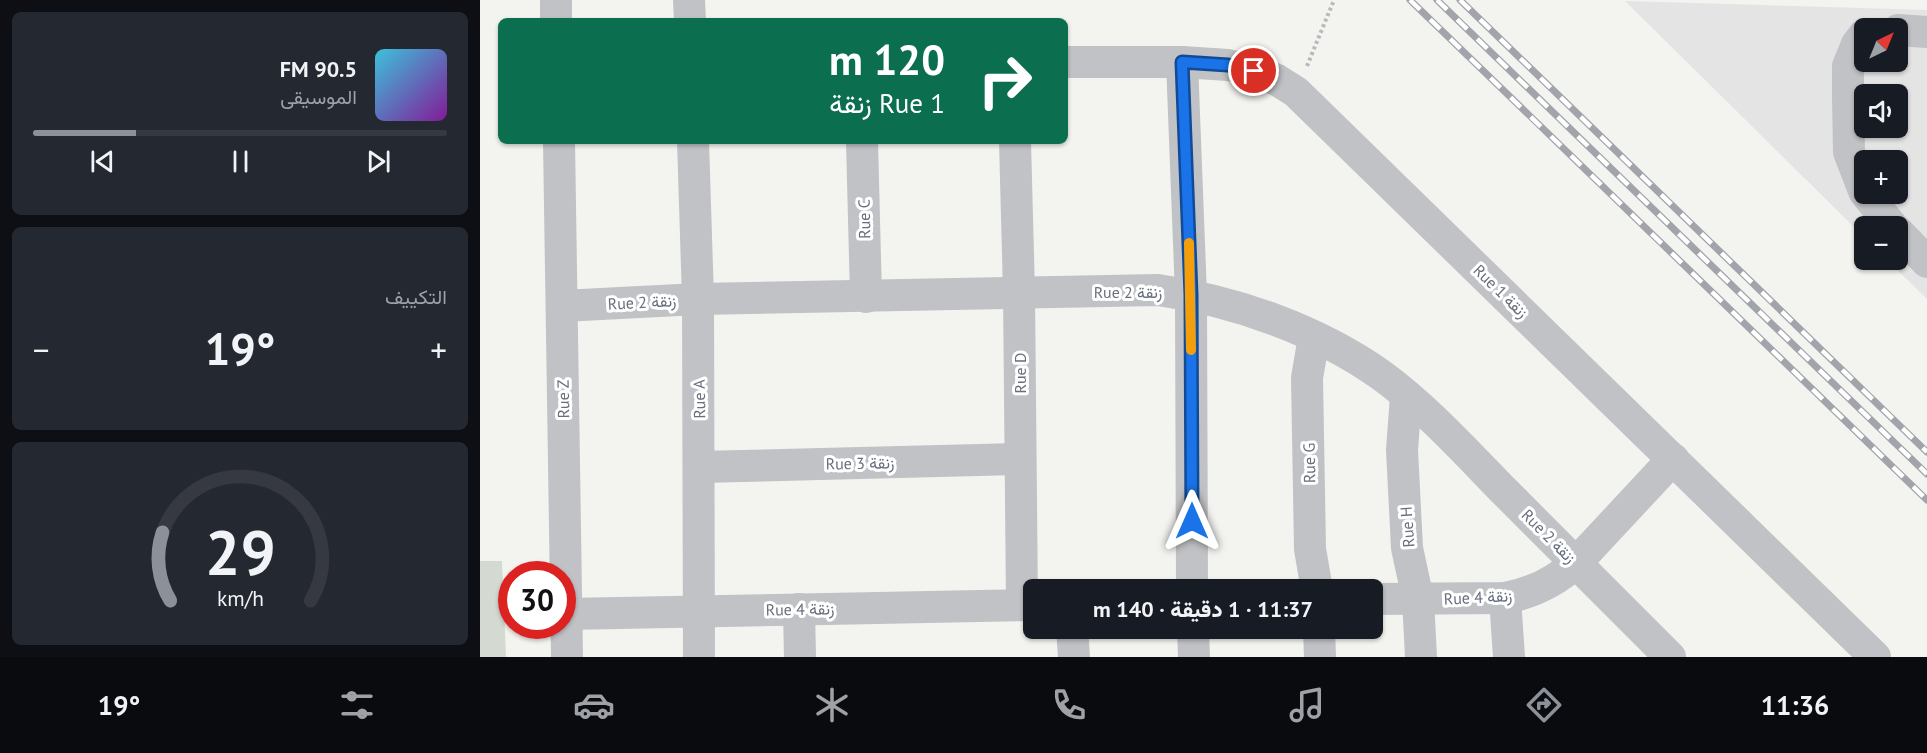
<!DOCTYPE html>
<html lang="ar">
<head>
<meta charset="utf-8">
<style>
  :root { --surface:#171b24; --page:#242831; --text:#f1f3f6; --muted:#9ea1a6; --line:#363941; --accent:#8c9099 }
  body { margin:0; font-family:"PT Sans",Vazirmatn,sans-serif; background:var(--page); color:var(--text); direction:rtl; height:100vh; display:flex; flex-direction:column; font-size:22px; white-space:nowrap }
  * { box-sizing:border-box; margin:0 }
  p { font-size:20px; color:var(--muted) }
  .icon { flex:none; width:33px; height:33px; fill:none; stroke:currentColor; stroke-width:2; stroke-linecap:round; stroke-linejoin:round }
  .map { position:relative; flex:1; overflow:hidden; direction:ltr }
  .drawer { display:flex; flex-direction:column; gap:12px; padding:12px; background:#0d0f14; width:480px }
  .drawer>* { flex:none }
  .guide { position:absolute; left:18px; top:18px; width:570px; height:126px; border-radius:9px; box-shadow:0 2px 4px #0004; direction:rtl; background:#0b6e4f; color:#fff; overflow:hidden }
  .needle { width:39px; rotate:43deg }
  .fabs { position:absolute; left:1374px; top:18px; display:grid; gap:12px }
  .fabs a { display:grid; place-items:center; width:54px; height:54px; border-radius:9px; background:var(--surface); box-shadow:0 2px 4px #0004; font-size:30px }
  .speed { position:absolute; left:18px; top:561px; display:flex; gap:12px; font-size:30px; font-weight:700; text-align:center }
  .speed>* { display:grid; place-content:center; width:78px; height:78px; border-radius:50%; background:var(--surface); box-shadow:0 2px 4px #0004; line-height:1 }
  .speed .limit { border:9px solid #d22; background:#fff; color:#111 }
  .pin { position:absolute; display:grid; place-items:center; width:51px; height:51px; color:#fff; margin:-26px; border:3px solid #fff; border-radius:50%; box-shadow:0 2px 6px #0007 }
  .me { position:absolute; width:66px; margin:-33px; rotate:0deg; stroke-linejoin:round; filter:drop-shadow(0 0 4px #0008) }
  .turn { display:flex; align-items:center; gap:21px; height:126px; padding:0 24px; font-size:27px }
  .turn .icon { width:78px; height:78px; stroke-width:2.5 }
  .turn b { display:block; font-size:42px; line-height:51px }
  .big { font-size:45px; font-weight:800; line-height:1.1 }
  .drawer .card { flex:1; display:flex; flex-direction:column; justify-content:center; gap:9px; min-width:0; padding:0 21px; border-radius:9px; background:var(--page) }
  .drawer .dial { align-items:center; gap:0 }
  .dial svg { height:156px; overflow:visible; fill:none; stroke:var(--line); stroke-width:7; stroke-linecap:round; text-anchor:middle }
  .dial text { fill:var(--text); stroke:none }
  .song { display:flex; align-items:center; gap:18px }
  .cover { width:72px; height:72px; border-radius:9px; background:linear-gradient(135deg,hsl(190 70% 55%),hsl(290 70% 35%)) }
  .played { height:6px; border-radius:3px; background:linear-gradient(90deg,var(--accent) 25%,var(--line) 25%) }
  .keys { display:flex; justify-content:space-around; direction:ltr }
  .heat { display:flex; justify-content:space-between; align-items:center; font-size:33px; direction:ltr }
  .trip { position:absolute; left:543px; top:579px; width:360px; height:60px; border-radius:9px; background:var(--surface); box-shadow:0 2px 4px #0004; font-weight:800; line-height:60px; text-align:center; direction:rtl }
  .dock { display:flex; height:96px; justify-content:space-around; align-items:center; background:#090b0e; color:var(--muted) }
  .dock .icon { width:42px; height:42px }
  .dock .on { color:var(--accent) }
  .dock b { font-size:27px; color:var(--text) }
  main { display:flex; flex:1; min-height:0 }
  .map>svg:first-child { display:block }
</style>
</head>
<body>
<main>
<div class="map">
<svg width="1447" height="657" viewBox="0 0 1447 657">
  <rect width="100%" height="100%" fill="#f3f4f0"/>
  <!-- built -->
  <path fill="#e4e4e4" fill-rule="evenodd" d="M1145,1L1447,10V299L1407,260H1418V226H1384V237ZM1384,28H1418V62H1384ZM1384,94H1418V128H1384ZM1384,160H1418V194H1384Z"/>
  <!-- green -->
  <polygon fill="#d4dad2" points="0,561 22,561 26,657 0,657"/>
  <g fill="none" stroke-linecap="round" stroke-linejoin="round">
    <!-- path -->
    <polyline stroke="#b7b9bc" stroke-width="4" stroke-dasharray="3 3" stroke-linecap="butt" points="827,66 854,0"/>
    <!-- minor -->
    <g stroke="#c0c2c5" stroke-width="32">
      <polyline points="76,0 76,21"/>
      <polyline points="209,0 210,21"/>
      <polyline points="1418,30 1447,32"/>
      <polyline points="1384,35 1377,44 1368,66 1368,97 1369,152 1384,191"/>
      <polyline points="585,62 702,62 748,65 774,71 797,80 816,92 1395,657"/>
      <polyline points="702,62 711,295 712,590"/>
      <polyline points="79,141 87,657"/>
      <polyline points="213,141 218,299 219,657"/>
      <polyline points="382,141 386,297"/>
      <polyline points="535,141 539,293 542,605"/>
      <polyline points="1386,194 1412,226"/>
      <polyline points="1418,232 1447,262"/>
      <path d="M82,306L218,299L678,290C756,301 837,330 901,375C944,406 986,452 1023,490C1079,546 1134,601 1190,657"/>
      <polyline points="834,337 827,378 830,549 837,590"/>
      <polyline points="926,396 922,450 927,548 938,599 941,657"/>
      <polyline points="219,467 540,459"/>
      <polyline points="1025,598 1029,657"/>
      <path d="M892,599L1025,598C1053,593 1075,582 1096,563L1193,459"/>
      <polyline points="319,609 320,657"/>
      <polyline points="86,614 554,605"/>
      <polyline points="592,628 594,657"/>
      <polyline points="713,628 714,657"/>
      <polyline points="839,628 840,657"/>
    </g>
    <!-- rail casing -->
    <g stroke="#a1a4aa" stroke-width="7">
      <g id="rail">
        <polyline points="930,0 1447,500"/>
        <polyline points="957,0 1447,474"/>
        <polyline points="980,0 1447,452"/>
      </g>
    </g>
    <!-- rail -->
    <use href="#rail" stroke="#fff" stroke-width="4.5" stroke-dasharray="14" stroke-linecap="butt"/>
  </g>
  <g fill="none" stroke-linecap="round" stroke-linejoin="round">
    <!-- route casing -->
    <g stroke="#114b97" stroke-width="15">
      <polyline id="route" points="712,521 711,295 702,62 748,65 774,71"/>
    </g>
    <!-- route -->
    <use href="#route" stroke="#1a73e8" stroke-width="10"/>
    <!-- slow -->
    <polyline stroke="#f59e0b" stroke-width="10" points="709,243 711,350"/>
  </g>
  <g text-anchor="middle" dominant-baseline="central" stroke-width="6" stroke-linejoin="round" paint-order="stroke">
    <!-- street labels -->
    <g font-size="16" fill="#666f7e" stroke="#fff">
      <text transform="translate(384 219) rotate(-91)">Rue C</text>
      <text transform="translate(1021 291) rotate(44)">Rue 1 زنقة</text>
      <text x="648" y="292">Rue 2 زنقة</text>
      <text transform="translate(162 302) rotate(-3)">Rue 2 زنقة</text>
      <text transform="translate(540 373) rotate(-90)">Rue D</text>
      <text transform="translate(83 399) rotate(-91)">Rue Z</text>
      <text transform="translate(219 399) rotate(-91)">Rue A</text>
      <text transform="translate(380 463) rotate(-1)">Rue 3 زنقة</text>
      <text transform="translate(829 463) rotate(-91)">Rue G</text>
      <text transform="translate(927 527) rotate(-94)">Rue H</text>
      <text transform="translate(1069 536) rotate(45)">Rue 2 زنقة</text>
      <text transform="translate(998 597) rotate(-3)">Rue 4 زنقة</text>
      <text transform="translate(320 609) rotate(-1)">Rue 4 زنقة</text>
    </g>
  </g>
</svg>
<div class="fabs">
<a><svg class="needle" viewBox="-14 -14 28 28"><path d="M0-13l5 13h-10z" fill="#e53935"/><path d="M0 13l5-13h-10z" fill="#9ea1a6"/></svg></a>
<a><svg class="icon" aria-label="sound" viewBox="0 0 24 24"><path d="M4 9h4l5-4v14l-5-4H4zM17 9q2 3 0 6"/></svg></a>
<a>+</a>
<a>−</a>
</div>
<div class="speed"><div class="limit">30</div></div>
<div class="pin" style="left:774px;top:71px;background:#d93025"><svg class="icon" aria-label="arrive" viewBox="0 0 24 24"><path d="M6 21V4h12l-3 4 3 4H6"/></svg></div>
<svg class="me" style="left:712px;top:521px" viewBox="-20 -20 40 40"><path d="M0-17L14 15 0 8-14 15z" fill="#1a73e8" stroke="#fff" stroke-width="4"/></svg>
<div class="trip">11:37 · 1 دقيقة · 140 m</div>
<div class="guide">
<div class="turn"><svg class="icon" aria-label="right" viewBox="0 0 24 24"><path d="M7 20v-9h11M14 6l5 5-5 5"/></svg><div><b>120 m</b>Rue 1 زنقة</div></div>
</div>
</div>
<section class="drawer">
<div class="card">
<div class="song"><i class="cover"></i><div><b>90.5 FM</b><p>الموسيقى</p></div></div>
<div class="played"></div>
<div class="keys"><svg class="icon" aria-label="previous" viewBox="0 0 24 24"><path d="M18 5L8 12l10 7zM5 5v14"/></svg><svg class="icon" aria-label="pause" viewBox="0 0 24 24"><path d="M8 5v14M16 5v14"/></svg><svg class="icon" aria-label="next" viewBox="0 0 24 24"><path d="M6 5l10 7-10 7zM19 5v14"/></svg></div>
</div>
<div class="card"><p>التكييف</p>
<div class="heat"><a>−</a><b class="big">19°</b><a>+</a></div>
</div>
<div class="card dial"><svg viewBox="0 0 100 80">
<path d="M14 69A42 42 0 1 1 86 69"/>
<path d="M14 69A42 42 0 0 1 10 34" stroke="#8c9099"/>
<text x="50" y="56" font-size="32" font-weight="700">29</text>
<text x="50" y="72" font-size="11">km/h</text>
</svg></div>
</section>
</main>
<nav class="dock">
<b>11:36</b>
<svg class="icon on" aria-label="directions" viewBox="0 0 24 24"><path d="M12 3l9 9-9 9-9-9zM9 14v-3h6M13 9l2 2-2 2"/></svg>
<svg class="icon" aria-label="music" viewBox="0 0 24 24"><path d="M9 18V5l10-2v13"/><circle cx="6" cy="18" r="3"/><circle cx="16" cy="16" r="3"/></svg>
<svg class="icon" aria-label="phone" viewBox="0 0 24 24"><path d="M5 4h4l2 5-3 2q2 4 5 5l2-3 5 2v4C11 20 4 13 5 4z"/></svg>
<svg class="icon" aria-label="climate" viewBox="0 0 24 24"><path d="M12 3v18M4 7l16 10M4 17L20 7"/></svg>
<svg class="icon" aria-label="car" viewBox="0 0 24 24"><path d="M5 17H2v-5l4-1 3-4h7l3 4 3 1v5h-3M9 17h6M6 11h13"/><circle cx="7" cy="17" r="2"/><circle cx="17" cy="17" r="2"/></svg>
<svg class="icon" aria-label="filters" viewBox="0 0 24 24"><path d="M4 7h16M4 17h16"/><circle cx="9" cy="7" r="2"/><circle cx="15" cy="17" r="2"/></svg>
<b>19°</b>
</nav>
</body>
</html>
